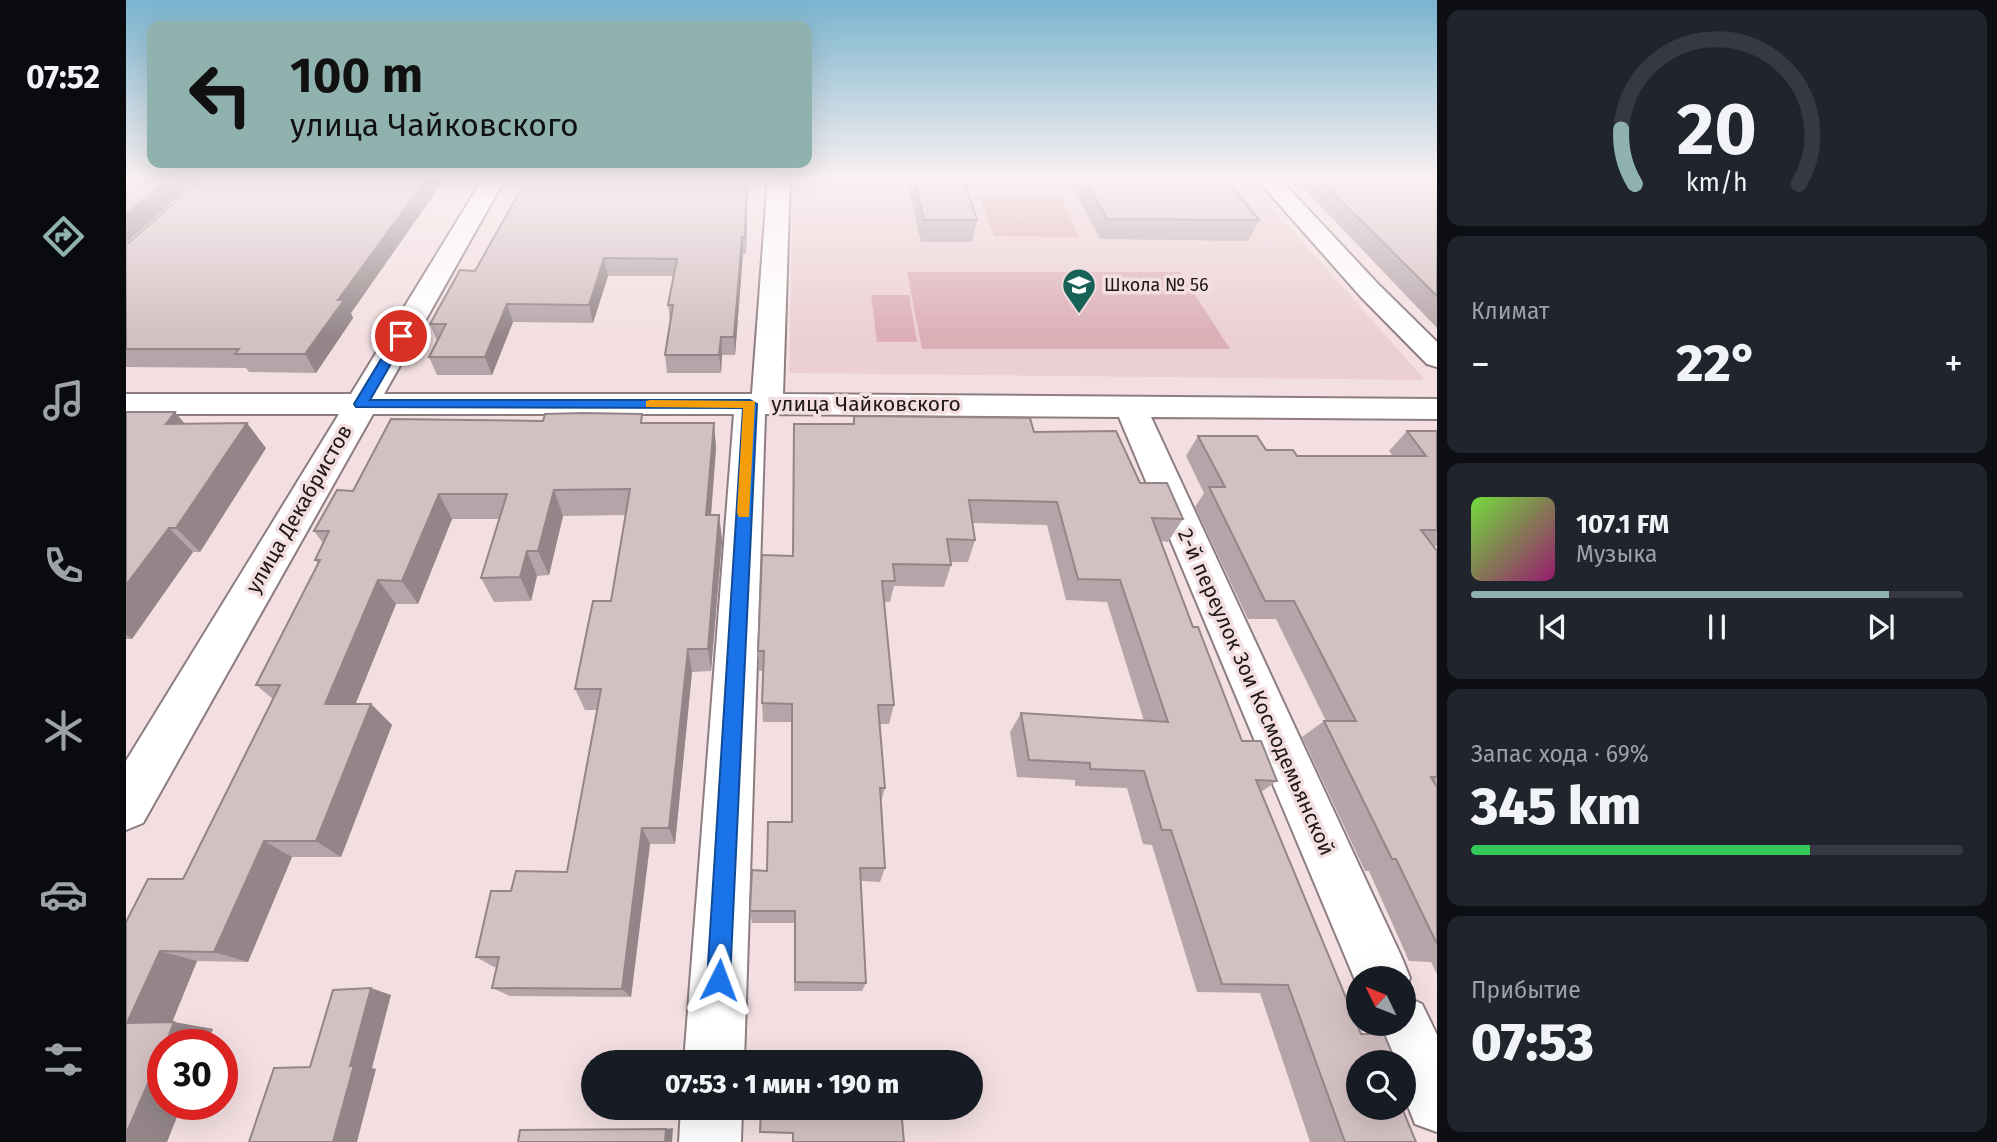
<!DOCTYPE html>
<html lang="ru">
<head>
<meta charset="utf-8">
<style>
  :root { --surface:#171b24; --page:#20242c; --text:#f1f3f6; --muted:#9ea1a6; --line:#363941; --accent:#90b2ae }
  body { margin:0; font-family:"Fira Sans",sans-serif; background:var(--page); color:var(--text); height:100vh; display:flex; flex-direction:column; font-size:26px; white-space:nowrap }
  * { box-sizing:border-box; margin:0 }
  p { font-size:23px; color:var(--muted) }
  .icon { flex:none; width:38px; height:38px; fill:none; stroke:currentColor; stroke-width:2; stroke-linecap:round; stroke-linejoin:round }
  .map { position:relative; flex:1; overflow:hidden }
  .side { display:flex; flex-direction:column; gap:10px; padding:10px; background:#0d0f14; width:560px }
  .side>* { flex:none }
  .hud { position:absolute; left:21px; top:21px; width:665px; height:147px; border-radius:14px; box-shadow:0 7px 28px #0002; background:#90b2ae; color:#111; overflow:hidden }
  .needle { width:46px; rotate:313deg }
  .tools { position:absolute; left:1220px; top:966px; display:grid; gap:14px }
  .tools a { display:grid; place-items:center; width:70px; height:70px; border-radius:50%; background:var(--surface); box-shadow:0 7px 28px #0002; font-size:35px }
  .speed { position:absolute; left:21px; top:1029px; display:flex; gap:14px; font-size:35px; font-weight:700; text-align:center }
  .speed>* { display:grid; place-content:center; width:91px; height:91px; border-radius:50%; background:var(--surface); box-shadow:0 7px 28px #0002; line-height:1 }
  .speed .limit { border:10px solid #d22; background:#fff; color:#111 }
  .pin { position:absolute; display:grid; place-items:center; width:60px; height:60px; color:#fff; margin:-30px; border:4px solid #fff; border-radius:50%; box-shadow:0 2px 7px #0007 }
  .me { position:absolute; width:77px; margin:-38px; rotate:3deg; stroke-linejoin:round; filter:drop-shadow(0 0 5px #0008) }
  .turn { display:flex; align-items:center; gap:24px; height:147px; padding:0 28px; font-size:32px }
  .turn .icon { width:91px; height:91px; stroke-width:2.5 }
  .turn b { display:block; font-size:49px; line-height:60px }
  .big { font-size:52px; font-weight:800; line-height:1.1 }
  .side .widget { flex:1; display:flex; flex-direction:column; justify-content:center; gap:10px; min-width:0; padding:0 24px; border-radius:14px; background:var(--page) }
  .side .dial { align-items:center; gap:0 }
  .dial svg { height:182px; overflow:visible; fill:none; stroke:var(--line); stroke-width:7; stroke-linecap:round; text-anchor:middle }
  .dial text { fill:var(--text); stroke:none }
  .song { display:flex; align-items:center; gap:21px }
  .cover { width:84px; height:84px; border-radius:10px; background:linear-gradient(135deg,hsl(100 70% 55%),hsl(320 70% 35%)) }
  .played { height:7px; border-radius:4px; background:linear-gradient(90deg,var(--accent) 85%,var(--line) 85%) }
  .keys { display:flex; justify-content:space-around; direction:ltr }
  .heat { display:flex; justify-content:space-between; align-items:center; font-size:38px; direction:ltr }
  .charge { height:10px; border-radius:5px; background:linear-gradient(90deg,#34c759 69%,var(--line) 0) }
  .trip { position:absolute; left:455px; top:1050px; width:402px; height:70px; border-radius:35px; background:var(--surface); box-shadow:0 7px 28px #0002; font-weight:800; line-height:70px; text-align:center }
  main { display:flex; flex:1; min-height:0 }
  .dock { display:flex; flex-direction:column; width:126px; justify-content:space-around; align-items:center; background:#090b0e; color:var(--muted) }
  .dock .icon { width:49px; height:49px }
  .dock .on { color:var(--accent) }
  .dock b { font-size:32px; color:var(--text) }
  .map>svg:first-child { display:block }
</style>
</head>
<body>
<main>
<nav class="dock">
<b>07:52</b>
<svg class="icon on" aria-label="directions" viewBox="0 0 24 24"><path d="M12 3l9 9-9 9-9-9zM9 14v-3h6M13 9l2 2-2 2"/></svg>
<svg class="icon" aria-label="music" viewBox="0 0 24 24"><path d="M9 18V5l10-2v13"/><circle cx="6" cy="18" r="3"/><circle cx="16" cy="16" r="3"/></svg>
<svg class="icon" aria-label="phone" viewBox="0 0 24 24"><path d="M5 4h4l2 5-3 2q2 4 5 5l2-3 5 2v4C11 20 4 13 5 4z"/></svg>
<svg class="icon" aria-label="climate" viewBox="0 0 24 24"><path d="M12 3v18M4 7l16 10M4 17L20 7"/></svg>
<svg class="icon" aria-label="car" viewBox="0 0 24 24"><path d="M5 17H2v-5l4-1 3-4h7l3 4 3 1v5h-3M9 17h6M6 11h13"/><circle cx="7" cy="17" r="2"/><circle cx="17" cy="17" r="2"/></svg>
<svg class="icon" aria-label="filters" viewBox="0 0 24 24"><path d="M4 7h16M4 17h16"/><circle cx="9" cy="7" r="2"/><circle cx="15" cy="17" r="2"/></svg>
</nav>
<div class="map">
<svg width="1311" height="1142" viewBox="0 0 1311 1142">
  <rect width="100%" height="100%" fill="#f3dfe2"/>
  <!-- built -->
  <polygon fill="#ebcfd4" points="667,177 1119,177 1299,380 663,373"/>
  <!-- green -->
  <g fill="#dcaeb6">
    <polygon points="854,198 935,198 953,237 868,236"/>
    <polygon points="781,272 1054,272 1104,349 796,349"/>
    <polygon points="745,295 783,295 791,342 751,342"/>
  </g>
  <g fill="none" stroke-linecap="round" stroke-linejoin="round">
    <!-- minor casing -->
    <g stroke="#8e7d80" stroke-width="4">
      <g id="minor">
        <polygon points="358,177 380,177 258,394 626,394 642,177 664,177 657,394 1311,399 1311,419 1025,417 1276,958 1284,978 1278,993 1278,978 1232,978 1232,987 993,417 639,414 618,1062 558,1062 608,414 247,414 17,823 0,830 0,761 213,414 0,414 0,394 225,394"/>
        <polygon points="1129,177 1152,177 1253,285 1311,342 1311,367 1301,364 1235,297"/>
        <polygon points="1278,996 1296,1004 1311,1035 1311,1132 1289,1124 1278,1096 1278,1062 1263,1062 1247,1024 1278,1024"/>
        <polygon points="555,1108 616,1108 615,1142 553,1142"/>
      </g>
    </g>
    <!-- minor -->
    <use href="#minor" fill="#fff" fill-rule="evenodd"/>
  </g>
  <!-- wall -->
  <g fill="#b5a5a8">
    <polygon points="78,177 320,177 225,313 227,318 190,373 123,372 120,368 0,367 0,245"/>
    <polygon points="393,177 622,177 620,254 617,254 609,355 596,355 595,373 541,373 539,355 544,322 542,305 548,276 482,276 467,323 387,322 366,375 311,375 303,357 311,341 304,324 349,271 396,187"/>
    <polygon points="779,177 837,177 851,220 846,242 795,242"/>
    <polygon points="941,177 1098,177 1133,220 1122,241 974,239"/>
    <polygon points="1167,177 1311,177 1311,328"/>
    <polygon points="0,412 59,424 140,448 74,552 67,552 6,639 0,639"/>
    <polygon points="728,416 908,432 1014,483 1057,519 1042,542 1035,541 1067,627 1116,741 1151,781 1135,792 1232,1062 1290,1142 1184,1142 1134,993 1071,992 1026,845 1017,844 1001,788 949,786 949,780 891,777 884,732 895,713 1018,721 981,602 940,600 921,525 846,523 849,540 842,562 825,562 825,565 818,587 768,586 764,602 758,602 768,705 763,724 754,724 759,788 755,802 759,868 754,882 735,881 740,983 736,991 668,991 668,923 626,923 624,911 641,871 666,822 665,722 637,722 636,703 637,671 633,671 632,651 667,556 727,424"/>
    <polygon points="518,423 588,423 590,448 585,515 593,515 596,540 585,671 566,672 549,844 524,844 505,997 384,996 366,988 371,967 368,967 350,957 385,891 441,872 471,710 459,710 449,689 485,601 500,515 437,516 423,575 411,576 405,601 368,602 355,578 373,519 326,519 292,604 270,604 229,704 245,704 266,725 215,857 166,857 122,962 71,961 46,1022 87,1029 80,1045 37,1045 37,1104 56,1104 41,1142 0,922 57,879 147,699 130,685 192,564 189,560 197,543 188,531 227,491"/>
    <polygon points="1311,429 1311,546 1307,546 1311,551 1311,974 1305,962 1283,961 1243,871 1239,871 1176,737 1198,721 1200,721 1150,619 1122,619 1069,507 1078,493 1060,456 1072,436 1171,456 1267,456 1263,451 1281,431 1309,431"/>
  </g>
  <!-- shaded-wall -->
  <g fill="#948688">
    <polygon points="45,177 75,177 0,243 0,214"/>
    <polygon points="302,177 320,177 225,313 227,318 190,373 179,354 212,300"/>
    <polygon points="621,177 622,177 620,254 619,237"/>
    <polygon points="616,237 617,254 609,355 608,337"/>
    <polygon points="478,258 482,276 467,323 463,305"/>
    <polygon points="381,304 387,322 366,375 359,357"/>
    <polygon points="595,337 596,355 595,373 593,355"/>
    <polygon points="49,412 70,437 40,424"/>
    <polygon points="121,423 140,448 74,552 50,528"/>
    <polygon points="588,423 590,448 583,540 580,515"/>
    <polygon points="428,490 437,516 423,575 412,551"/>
    <polygon points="313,494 326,519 292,604 276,581"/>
    <polygon points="593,515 596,540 585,671 582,649"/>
    <polygon points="43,528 67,552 6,639 0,635 0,585"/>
    <polygon points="401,551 411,576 405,601 394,577"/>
    <polygon points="252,580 270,604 221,725 199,704"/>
    <polygon points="562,649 566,672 549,844 543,828"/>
    <polygon points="245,704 266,725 215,857 190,841"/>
    <polygon points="516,828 524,844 505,997 496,989"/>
    <polygon points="138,841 166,857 122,962 88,952"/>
    <polygon points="34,951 71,961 43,1030 1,1023"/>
    <polygon points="245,988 265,995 246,1068 250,1069 231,1142 207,1142 224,1066"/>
    <polygon points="48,1022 87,1029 80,1045 39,1045"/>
    <polygon points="37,1049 37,1104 56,1104 41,1142 0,1142 0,1134"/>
    <polygon points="547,1128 546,1142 539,1142 540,1129"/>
  </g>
  <!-- building -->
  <g fill="#d3c0c3" stroke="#948688" stroke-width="2">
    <polygon points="0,177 45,177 0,214"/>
    <polygon points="78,177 302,177 212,300 218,300 179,354 109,354 113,349 0,349 0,245"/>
    <polygon points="402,177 621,177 619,237 616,237 608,337 595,337 593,355 539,355 547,305 542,305 551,259 478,258 463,305 381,304 359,357 303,357 320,324 304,324 334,270 349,271"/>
    <polygon points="787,177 837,177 851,220 798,220"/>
    <polygon points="958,177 1098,177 1133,220 981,219"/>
    <polygon points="1191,177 1311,177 1311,296"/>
    <polygon points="0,412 49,412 40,424 121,423 50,528 43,528 0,585"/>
    <polygon points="456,413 516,414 515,423 588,423 580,515 593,515 582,649 562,649 543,828 516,828 496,989 366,988 373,957 350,957 365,891 385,891 390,871 441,872 475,689 449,689 467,601 485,601 504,489 428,490 412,551 401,551 394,577 355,578 381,494 313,494 276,581 252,580 199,704 245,704 190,841 138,841 88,952 34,951 1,1023 48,1022 39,1045 37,1045 37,1049 0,1134 0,922 22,879 57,879 154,685 130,685 194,560 189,560 203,531 188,531 211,490 227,491 265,419 417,421 419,414"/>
    <polygon points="728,416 904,418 908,432 990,431 1014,483 1041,483 1057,519 1026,518 1067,627 1072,627 1116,741 1135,741 1151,781 1130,780 1235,1034 1258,1034 1270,1062 1232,1062 1232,1108 1276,1108 1290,1142 1219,1142 1162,985 1096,984 1045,830 1036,830 1018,771 964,769 964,763 903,760 895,713 1042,722 994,580 952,579 931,502 843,500 849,540 821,539 825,565 767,564 769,581 756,581 768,705 752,705 759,788 754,788 759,868 734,868 740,983 669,982 669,911 624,911 626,870 641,871 642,822 666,822 666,704 636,703 638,651 632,651 636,555 667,556 668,424 728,424"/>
    <polygon points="1281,431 1311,431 1311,530 1295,530 1311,551 1311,777 1305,777 1311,787 1311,944 1270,859 1266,859 1198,721 1230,721 1168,601 1139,601 1083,487 1099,487 1072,436 1131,436 1140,450 1167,450 1171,456 1300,456"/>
    <polygon points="245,988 224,1066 228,1065 207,1142 123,1142 148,1068 184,1067 207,990"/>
    <polygon points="1278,1080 1284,1097 1278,1096"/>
    <polygon points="635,1108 775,1108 778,1142 667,1142 667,1133 634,1132"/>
    <polygon points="540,1129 539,1142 392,1142 394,1130"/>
  </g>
  <!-- sky -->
  <linearGradient id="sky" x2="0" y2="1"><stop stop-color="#7ab4ce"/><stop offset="0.53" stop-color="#faf1f2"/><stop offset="1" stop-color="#faf1f2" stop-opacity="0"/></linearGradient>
  <rect width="1311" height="337" fill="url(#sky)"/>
  <!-- route -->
  <polygon fill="#1a73e8" stroke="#114b97" stroke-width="2" points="275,332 281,336 244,400 624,400 631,404 604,980 601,988 593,992 585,988 581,980 617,408 230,407 228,404 269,336"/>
  <!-- slow -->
  <polygon fill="#f59e0b" points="524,400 629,401 623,517 613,517 611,513 617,408 520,407 520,401"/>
  <!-- icons -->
  <defs>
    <g id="school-pin" transform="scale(1.75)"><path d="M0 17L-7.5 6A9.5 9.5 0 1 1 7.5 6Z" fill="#196257" stroke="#f3dfe2"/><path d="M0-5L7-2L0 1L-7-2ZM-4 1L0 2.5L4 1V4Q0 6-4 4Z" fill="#fff"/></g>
  </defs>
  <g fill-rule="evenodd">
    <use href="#school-pin" x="953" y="285"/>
  </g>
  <g text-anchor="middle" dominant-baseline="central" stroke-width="7" stroke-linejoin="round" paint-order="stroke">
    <!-- far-poi labels -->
    <g font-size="18" fill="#1e1718" stroke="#f3dfe2" text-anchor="start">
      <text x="978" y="285">Школа № 56</text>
    </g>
    <!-- street labels -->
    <g font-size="21" fill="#1e1718" stroke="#f3dfe2">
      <text x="740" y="404">улица Чайковского</text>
      <text transform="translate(173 509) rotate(-60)">улица Декабристов</text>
      <text transform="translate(1130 692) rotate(66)">2-й переулок Зои Космодемьянской</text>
    </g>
  </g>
</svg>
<div class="tools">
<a><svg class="needle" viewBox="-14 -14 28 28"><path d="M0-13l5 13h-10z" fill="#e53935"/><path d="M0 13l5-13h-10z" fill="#9ea1a6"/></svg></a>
<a><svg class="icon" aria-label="search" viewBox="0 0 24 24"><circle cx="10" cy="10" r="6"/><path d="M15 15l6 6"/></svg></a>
</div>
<div class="speed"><div class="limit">30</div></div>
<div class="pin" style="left:275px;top:336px;background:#d93025"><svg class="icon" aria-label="arrive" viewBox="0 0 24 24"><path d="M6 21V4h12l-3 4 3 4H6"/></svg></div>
<svg class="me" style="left:593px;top:980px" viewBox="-20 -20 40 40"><path d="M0-17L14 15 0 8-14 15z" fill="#1a73e8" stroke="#fff" stroke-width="4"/></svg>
<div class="trip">07:53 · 1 мин · 190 m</div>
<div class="hud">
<div class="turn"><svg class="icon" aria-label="left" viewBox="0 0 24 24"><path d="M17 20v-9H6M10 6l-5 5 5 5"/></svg><div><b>100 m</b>улица Чайковского</div></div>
</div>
</div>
<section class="side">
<div class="widget dial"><svg viewBox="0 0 100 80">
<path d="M14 69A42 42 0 1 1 86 69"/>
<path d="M14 69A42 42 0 0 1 8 45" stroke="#90b2ae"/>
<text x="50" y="56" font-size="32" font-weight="700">20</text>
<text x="50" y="72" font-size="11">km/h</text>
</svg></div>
<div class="widget"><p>Климат</p>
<div class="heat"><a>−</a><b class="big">22°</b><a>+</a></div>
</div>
<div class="widget">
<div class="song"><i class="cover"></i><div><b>107.1 FM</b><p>Музыка</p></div></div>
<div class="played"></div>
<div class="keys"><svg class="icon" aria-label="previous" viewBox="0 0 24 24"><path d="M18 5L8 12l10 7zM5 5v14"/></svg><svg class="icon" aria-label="pause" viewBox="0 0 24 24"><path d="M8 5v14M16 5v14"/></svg><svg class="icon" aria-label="next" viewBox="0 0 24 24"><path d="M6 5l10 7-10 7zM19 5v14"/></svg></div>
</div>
<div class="widget"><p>Запас хода · 69%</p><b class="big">345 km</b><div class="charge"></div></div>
<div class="widget"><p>Прибытие</p><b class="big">07:53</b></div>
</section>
</main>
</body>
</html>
